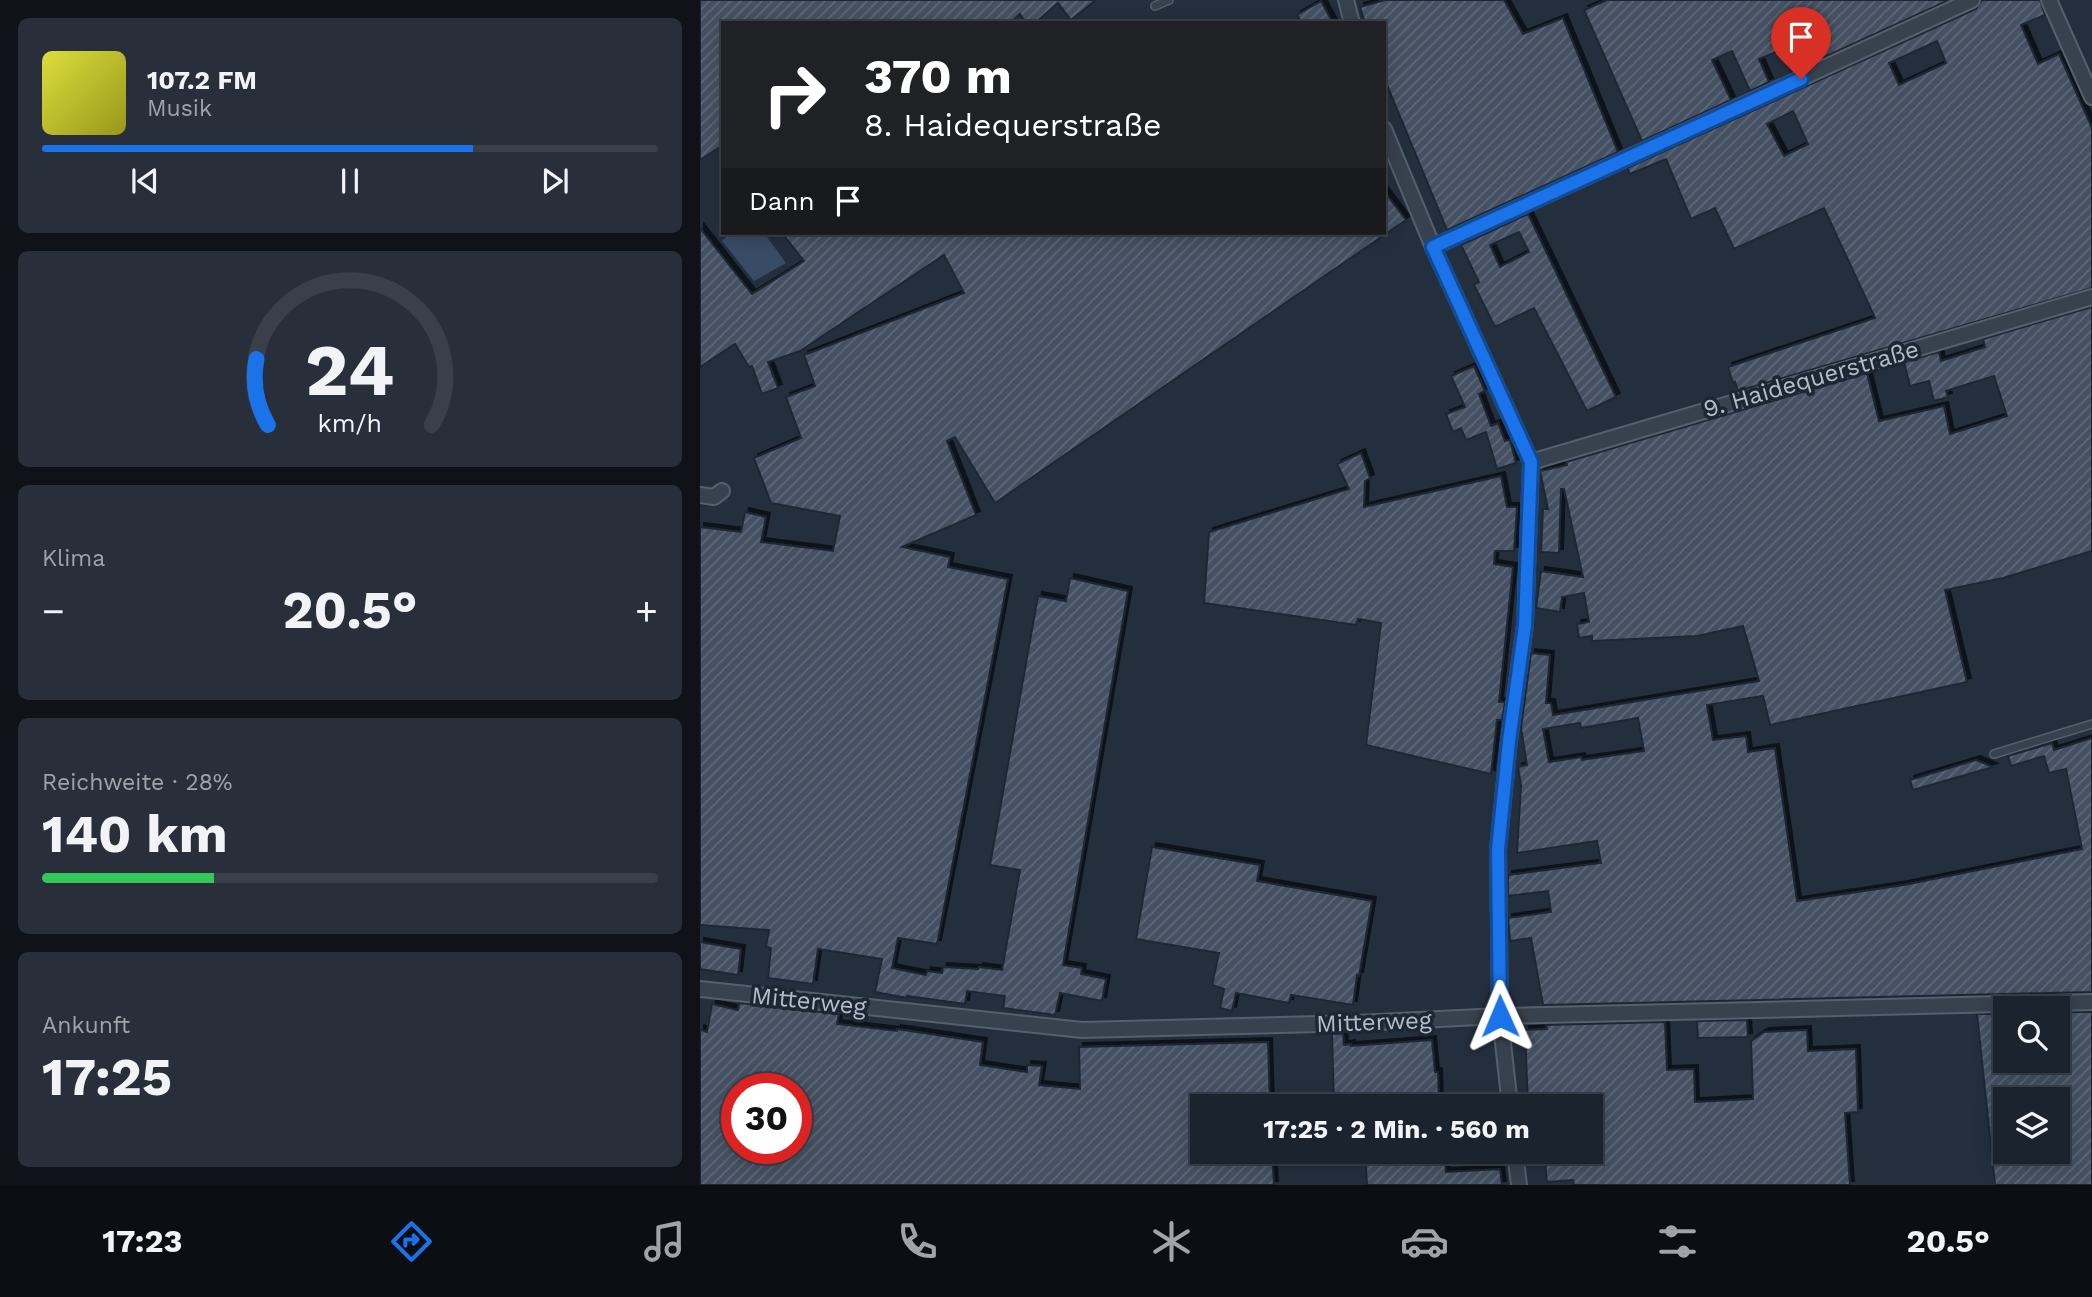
<!DOCTYPE html>
<html lang="de">
<head>
<meta charset="utf-8">
<style>
  :root { --surface:#1b232e; --page:#282f3a; --text:#f1f3f6; --muted:#a0a4aa; --line:#39404a; --accent:#1a73e8 }
  body { margin:0; font-family:"Work Sans",sans-serif; background:var(--page); color:var(--text); height:100vh; display:flex; flex-direction:column; font-size:26px; white-space:nowrap }
  * { box-sizing:border-box; margin:0 }
  p { font-size:23px; color:var(--muted) }
  .icon { flex:none; width:38px; height:38px; fill:none; stroke:currentColor; stroke-width:2; stroke-linecap:round; stroke-linejoin:round }
  .map { position:relative; flex:1; overflow:hidden }
  .details { display:flex; flex-direction:column; gap:18px; padding:18px; background:#0f1319; width:700px }
  .details>* { flex:none }
  .banner { position:absolute; left:21px; top:21px; width:665px; height:214px; border-radius:0px; box-shadow:0 4px 18px #0003,0 0 0 2px var(--line); background:#202124; color:#fff; overflow:hidden }
  .tools { position:absolute; left:1293px; top:996px; display:grid; gap:14px }
  .tools a { display:grid; place-items:center; width:77px; height:77px; border-radius:0px; background:var(--surface); box-shadow:0 4px 18px #0003,0 0 0 2px var(--line); font-size:35px }
  .speed { position:absolute; left:21px; top:1073px; display:flex; gap:14px; font-size:35px; font-weight:700; text-align:center }
  .speed>* { display:grid; place-content:center; width:91px; height:91px; border-radius:50%; background:var(--surface); box-shadow:0 4px 18px #0003,0 0 0 2px var(--line); line-height:1 }
  .speed .limit { border:10px solid #d22; background:#fff; color:#111 }
  .pin { position:absolute; display:grid; place-items:center; width:60px; height:60px; color:#fff; margin:-72px -30px; border-radius:50% 50% 50% 0; rotate:-45deg; box-shadow:0 0 7px #0007 }
  .pin .icon { rotate:45deg }
  .me { position:absolute; width:77px; margin:-38px; rotate:359deg; stroke-linejoin:round; filter:drop-shadow(0 0 5px #0008) }
  .turn { display:flex; align-items:center; gap:24px; height:147px; padding:0 28px; font-size:32px }
  .turn .icon { width:91px; height:91px; stroke-width:2.5 }
  .turn b { display:block; font-size:49px; line-height:60px }
  .then { display:flex; align-items:center; height:66px; padding:0 28px; background:#0003; gap:14px; font-size:26px }
  .big { font-size:52px; font-weight:700; line-height:1.1 }
  .details .widget { flex:1; display:flex; flex-direction:column; justify-content:center; gap:10px; min-width:0; padding:0 24px; border-radius:10px; background:var(--page) }
  .details .dial { align-items:center; gap:0 }
  .dial svg { height:182px; overflow:visible; fill:none; stroke:var(--line); stroke-width:7; stroke-linecap:round; text-anchor:middle }
  .dial text { fill:var(--text); stroke:none }
  .song { display:flex; align-items:center; gap:21px }
  .cover { width:84px; height:84px; border-radius:10px; background:linear-gradient(135deg,hsl(60 70% 55%),hsl(60 70% 35%)) }
  .played { height:7px; border-radius:4px; background:linear-gradient(90deg,var(--accent) 70%,var(--line) 70%) }
  .keys { display:flex; justify-content:space-around; direction:ltr }
  .heat { display:flex; justify-content:space-between; align-items:center; font-size:38px; direction:ltr }
  .charge { height:10px; border-radius:5px; background:linear-gradient(90deg,#34c759 28%,var(--line) 0) }
  .trip { position:absolute; left:490px; top:1094px; width:413px; height:70px; border-radius:0px; background:var(--surface); box-shadow:0 4px 18px #0003,0 0 0 2px var(--line); font-weight:700; line-height:70px; text-align:center }
  .tab-bar { display:flex; height:112px; justify-content:space-around; align-items:center; background:#0b0e12; color:var(--muted) }
  .tab-bar .icon { width:49px; height:49px }
  .tab-bar .active { color:var(--accent) }
  .tab-bar b { font-size:32px; color:var(--text) }
  main { display:flex; flex:1; min-height:0 }
  .map>svg:first-child { display:block }
</style>
</head>
<body>
<main>
<section class="details">
<div class="widget">
<div class="song"><i class="cover"></i><div><b>107.2 FM</b><p>Musik</p></div></div>
<div class="played"></div>
<div class="keys"><svg class="icon" aria-label="previous" viewBox="0 0 24 24"><path d="M18 5L8 12l10 7zM5 5v14"/></svg><svg class="icon" aria-label="pause" viewBox="0 0 24 24"><path d="M8 5v14M16 5v14"/></svg><svg class="icon" aria-label="next" viewBox="0 0 24 24"><path d="M6 5l10 7-10 7zM19 5v14"/></svg></div>
</div>
<div class="widget dial"><svg viewBox="0 0 100 80">
<path d="M14 69A42 42 0 1 1 86 69"/>
<path d="M14 69A42 42 0 0 1 9 40" stroke="#1a73e8"/>
<text x="50" y="56" font-size="32" font-weight="700">24</text>
<text x="50" y="72" font-size="11">km/h</text>
</svg></div>
<div class="widget"><p>Klima</p>
<div class="heat"><a>−</a><b class="big">20.5°</b><a>+</a></div>
</div>
<div class="widget"><p>Reichweite · 28%</p><b class="big">140 km</b><div class="charge"></div></div>
<div class="widget"><p>Ankunft</p><b class="big">17:25</b></div>
</section>
<div class="map">
<svg width="1392" height="1185" viewBox="0 0 1392 1185">
  <defs>
    <pattern id="building-hatch" width="6" height="6" patternUnits="userSpaceOnUse" patternTransform="scale(1.75)"><rect width="6" height="6" fill="#455162"/><path d="M-1 1l2-2M0 6l6-6M5 7l2-2" fill="none" stroke="#5d6877"/></pattern>
    <filter id="shadow"><feDropShadow dx="4" dy="-4" stdDeviation="0" flood-color="#0009"/></filter>
  </defs>
  <rect width="100%" height="100%" fill="#242f3e"/>
  <!-- water -->
  <polygon fill="#394c67" points="30,233 64,233 86,263 54,281 22,241"/>
  <!-- building -->
  <g fill="url(#building-hatch)" stroke="#1f2835" stroke-width="2" fill-rule="evenodd" filter="url(#shadow)">
    <polygon points="0,0 396,0 371,20 358,3 335,23 326,23 320,14 310,23 23,23 23,145 0,160"/>
    <polygon points="685,0 804,0 823,34 863,18 918,152 747,230 684,78 684,23 665,23 660,7"/>
    <polygon points="907,0 1249,0 1096,70 1085,48 1059,59 1069,82 1050,91 1032,51 1012,60 1031,100 942,141 884,10"/>
    <path d="M1282,0H1340L1345,15L1321,25L1338,64L1359,54L1392,128V288L1038,391L1035,382L1033,383L1028,367L1175,318L1124,208L1034,249L1015,208L991,219L966,159L930,174L927,168L1276,9ZM1237,41L1246,63L1199,85L1189,63ZM1093,111L1108,144L1084,156L1067,124Z"/>
    <polygon points="621,1 633,23 602,23 597,15"/>
    <polygon points="684,191 706,220 295,503 255,437 247,441 276,515 202,547 250,557 248,567 308,579 237,944 198,938 192,968 226,975 227,971 242,973 243,967 278,969 279,967 302,970 320,870 290,865 338,596 366,601 370,578 428,591 363,965 382,968 381,974 406,979 402,1001 360,993 355,1015 303,1008 305,996 267,991 265,1004 207,996 207,998 175,992 182,959 118,949 113,984 68,978 71,948 66,947 69,930 0,925 0,527 41,532 45,512 66,517 61,542 133,551 140,516 71,503 54,458 101,438 86,397 115,386 104,355 264,293 244,255 100,351 68,362 78,388 62,394 52,366 49,367 35,344 0,367 0,228 52,294 104,261 82,233 684,233"/>
    <path d="M828,214L916,397L887,411L834,308L795,327L774,285L779,282L761,245ZM819,232L829,252L800,267L790,245Z"/>
    <path d="M1392,307V551L1303,578L1245,590L1267,682L1070,725L1063,696L1007,705L1013,740L1046,736L1048,752L1075,748L1097,901L1204,885L1382,849L1366,769L1349,773L1344,756L1311,766L1308,756L1352,743L1354,750L1392,738V992L843,1005L831,938L810,941L808,918L851,912L848,891L808,896V875L901,863L897,841L817,853L821,785L818,767L827,765L821,728L831,653L850,655L846,703H851L853,715L1059,681L1043,626L997,636L892,641V636L879,638L877,624L889,622L884,593L862,597L860,612L836,608L841,571L883,577L864,489H861L859,553L841,552L843,509H848L840,471L867,465L866,462L1167,373L1179,421L1244,406L1250,434L1307,416L1294,376L1246,391L1248,397L1234,401L1229,381L1210,386L1204,362L1239,352L1241,361L1285,347L1283,339ZM938,718L944,751L882,760L881,757L849,762L843,729L880,723L881,728Z"/>
    <polygon points="774,366 785,391 779,394 791,426 798,423 805,441 810,440 816,463 797,469 786,432 766,440 761,428 753,432 746,414 765,407 751,376"/>
    <polygon points="661,453 670,478 665,481 664,507 801,476 807,507 817,507 814,551 795,551 794,564 813,567 799,702 805,702 802,720 797,720 791,774 666,745 681,623 658,619 656,625 504,603 509,532 649,489 637,464"/>
    <polygon points="1276,760 1293,767 1213,790 1210,780"/>
    <polygon points="452,847 560,865 557,881 672,901 659,976 657,975 653,1005 591,995 589,1003 536,993 532,1011 520,1008 524,989 512,985 519,953 436,939"/>
    <polygon points="0,942 41,949 38,975 0,969"/>
    <path d="M39,1003L139,1014L137,1024L197,1031V1029L283,1042L280,1065L327,1072V1065L342,1066L339,1085L380,1089L379,1047L568,1042L570,1106H502V1152H572L574,1185H0V1029L7,1032L12,1004L38,1010ZM37,1088H96V1148H37Z"/>
    <path d="M1358,1012H1392V1185H1295L1277,1014H1306V1060H1358ZM1306,1099H1358V1152H1306Z"/>
    <polygon points="1047,1020 1048,1037 998,1038 997,1021"/>
    <polygon points="965,1022 967,1070 994,1069 995,1102 1053,1099 1051,1041 1064,1032 1107,1030 1108,1051 1156,1049 1158,1112 1145,1113 1150,1185 874,1185 873,1180 847,1182 844,1152 891,1152 891,1106 828,1106 825,1030 847,1029 846,1025"/>
    <polygon points="643,1033 644,1045 651,1044 651,1046 732,1040 735,1072 738,1072 739,1106 634,1106 632,1034"/>
    <polygon points="665,1152 744,1152 746,1172 800,1169 802,1185 667,1185"/>
  </g>
  <g fill="none" stroke-linecap="round" stroke-linejoin="round">
    <!-- lane casing -->
    <g stroke="#565f6c" stroke-width="10">
      <g id="lane">
        <polyline points="455,6 469,0"/>
        <polyline points="1294,754 1392,724"/>
      </g>
    </g>
    <!-- street casing -->
    <g stroke="#565f6c" stroke-width="18">
      <g id="street">
        <polyline points="646,0 652,23"/>
        <polyline points="1349,0 1392,97"/>
        <polyline points="684,129 733,247 831,462 825,625 809,741 798,850 800,1016 810,1106"/>
        <polyline points="733,247 1272,0"/>
        <polyline points="831,462 1392,297"/>
        <polyline points="0,495 14,497 22,491"/>
        <polyline points="0,989 382,1030 658,1023 800,1016 1392,1002"/>
        <polyline points="815,1152 819,1185"/>
      </g>
    </g>
    <!-- lane -->
    <use href="#lane" stroke="#38414e" stroke-width="7"/>
    <!-- street -->
    <use href="#street" stroke="#38414e" stroke-width="14"/>
  </g>
  <g fill="none" stroke-linecap="round" stroke-linejoin="round">
    <!-- route casing -->
    <g stroke="#114b97" stroke-width="18">
      <polyline id="route" points="800,1016 798,850 809,741 825,625 831,462 733,247 1101,79"/>
    </g>
    <!-- route -->
    <use href="#route" stroke="#1a73e8" stroke-width="12"/>
  </g>
  <g text-anchor="middle" dominant-baseline="central" stroke-width="7" stroke-linejoin="round" paint-order="stroke">
    <!-- street labels -->
    <g font-size="24" fill="#b4bcc9" stroke="#1d2633">
      <text transform="translate(1111 379) rotate(-16)">9. Haidequerstraße</text>
      <text transform="translate(109 1001) rotate(6)">Mitterweg</text>
      <text transform="translate(674 1022) rotate(-2)">Mitterweg</text>
    </g>
  </g>
</svg>
<div class="tools">
<a><svg class="icon" aria-label="search" viewBox="0 0 24 24"><circle cx="10" cy="10" r="6"/><path d="M15 15l6 6"/></svg></a>
<a><svg class="icon" aria-label="layers" viewBox="0 0 24 24"><path d="M12 4l9 5-9 5-9-5zM3 14l9 5 9-5"/></svg></a>
</div>
<div class="speed"><div class="limit">30</div></div>
<div class="pin" style="left:1101px;top:79px;background:#d93025"><svg class="icon" aria-label="arrive" viewBox="0 0 24 24"><path d="M6 21V4h12l-3 4 3 4H6"/></svg></div>
<svg class="me" style="left:800px;top:1016px" viewBox="-20 -20 40 40"><path d="M0-17L14 15 0 8-14 15z" fill="#1a73e8" stroke="#fff" stroke-width="4"/></svg>
<div class="trip">17:25 · 2 Min. · 560 m</div>
<div class="banner">
<div class="turn"><svg class="icon" aria-label="right" viewBox="0 0 24 24"><path d="M7 20v-9h11M14 6l5 5-5 5"/></svg><div><b>370 m</b>8. Haidequerstraße</div></div>
<div class="then">Dann<svg class="icon" aria-label="arrive" viewBox="0 0 24 24"><path d="M6 21V4h12l-3 4 3 4H6"/></svg></div>
</div>
</div>
</main>
<nav class="tab-bar">
<b>17:23</b>
<svg class="icon active" aria-label="directions" viewBox="0 0 24 24"><path d="M12 3l9 9-9 9-9-9zM9 14v-3h6M13 9l2 2-2 2"/></svg>
<svg class="icon" aria-label="music" viewBox="0 0 24 24"><path d="M9 18V5l10-2v13"/><circle cx="6" cy="18" r="3"/><circle cx="16" cy="16" r="3"/></svg>
<svg class="icon" aria-label="phone" viewBox="0 0 24 24"><path d="M5 4h4l2 5-3 2q2 4 5 5l2-3 5 2v4C11 20 4 13 5 4z"/></svg>
<svg class="icon" aria-label="climate" viewBox="0 0 24 24"><path d="M12 3v18M4 7l16 10M4 17L20 7"/></svg>
<svg class="icon" aria-label="car" viewBox="0 0 24 24"><path d="M5 17H2v-5l4-1 3-4h7l3 4 3 1v5h-3M9 17h6M6 11h13"/><circle cx="7" cy="17" r="2"/><circle cx="17" cy="17" r="2"/></svg>
<svg class="icon" aria-label="filters" viewBox="0 0 24 24"><path d="M4 7h16M4 17h16"/><circle cx="9" cy="7" r="2"/><circle cx="15" cy="17" r="2"/></svg>
<b>20.5°</b>
</nav>
</body>
</html>
